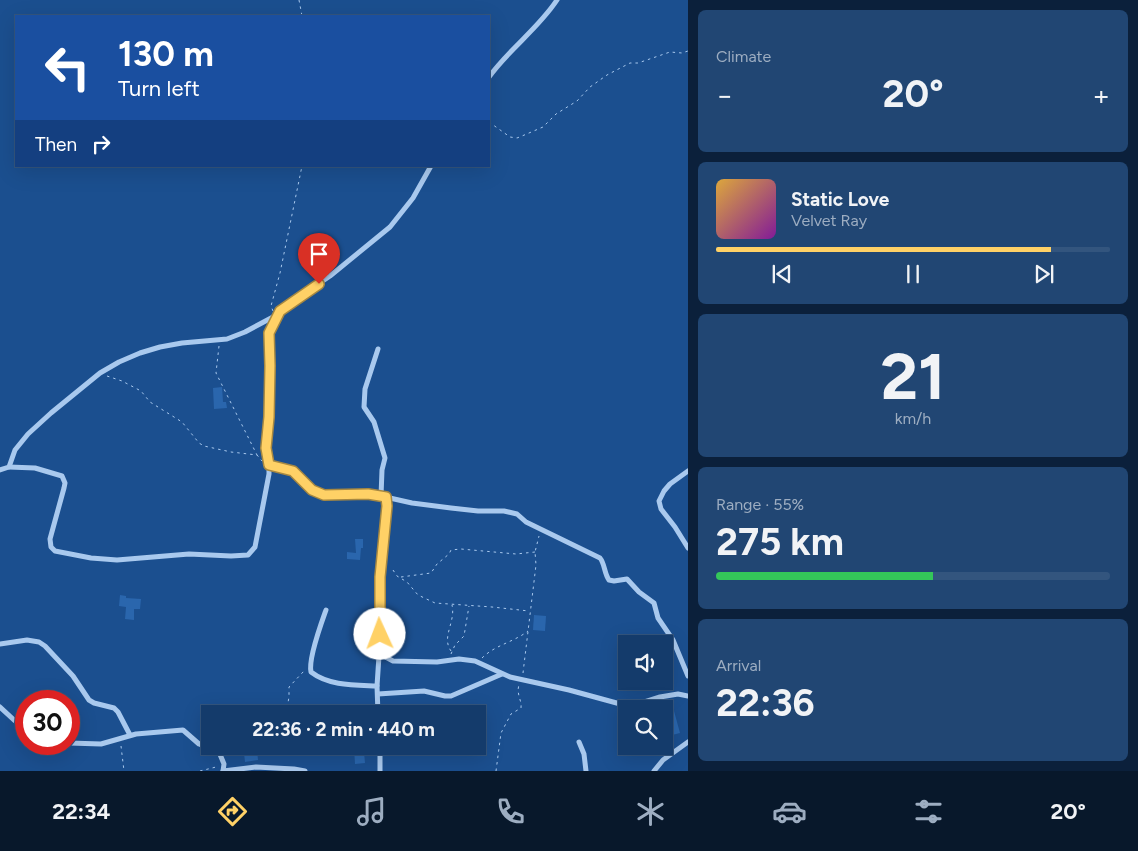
<!DOCTYPE html>
<html lang="en">
<head>
<meta charset="utf-8">
<style>
  :root { --surface:#143b6b; --page:#214673; --text:#f1f3f6; --muted:#9dadc1; --line:#33557e; --accent:#ffd166 }
  body { margin:0; font-family:Figtree,sans-serif; background:var(--page); color:var(--text); height:100vh; display:flex; flex-direction:column; font-size:19px; white-space:nowrap }
  * { box-sizing:border-box; margin:0 }
  p { font-size:16px; color:var(--muted) }
  .icon { flex:none; width:28px; height:28px; fill:none; stroke:currentColor; stroke-width:2; stroke-linecap:round; stroke-linejoin:round }
  .map { position:relative; flex:1; overflow:hidden }
  .drawer { display:flex; flex-direction:column; gap:10px; padding:10px; background:#0b203b; width:450px }
  .drawer>* { flex:none }
  .banner { position:absolute; left:15px; top:15px; width:475px; height:152px; border-radius:0px; box-shadow:0 5px 20px #0002,0 0 0 1px var(--line); background:#1a4fa0; color:#fff; overflow:hidden }
  .fabs { position:absolute; left:618px; top:635px; display:grid; gap:10px }
  .fabs a { display:grid; place-items:center; width:55px; height:55px; border-radius:0px; background:var(--surface); box-shadow:0 5px 20px #0002,0 0 0 1px var(--line); font-size:25px }
  .speed { position:absolute; left:15px; top:690px; display:flex; gap:10px; font-size:25px; font-weight:700; text-align:center }
  .speed>* { display:grid; place-content:center; width:65px; height:65px; border-radius:50%; background:var(--surface); box-shadow:0 5px 20px #0002,0 0 0 1px var(--line); line-height:1 }
  .speed .limit { border:8px solid #d22; background:#fff; color:#111 }
  .pin { position:absolute; display:grid; place-items:center; width:42px; height:42px; color:#fff; margin:-51px -21px; border-radius:50% 50% 50% 0; rotate:-45deg; box-shadow:0 0 5px #0007 }
  .pin .icon { rotate:45deg }
  .me { position:absolute; width:55px; margin:-28px; rotate:358deg; stroke-linejoin:round; filter:drop-shadow(0 0 4px #0008) }
  .turn { display:flex; align-items:center; gap:18px; height:105px; padding:0 20px; font-size:22px }
  .turn .icon { width:65px; height:65px; stroke-width:2.5 }
  .turn b { display:block; font-size:35px; line-height:42px }
  .then { display:flex; align-items:center; height:48px; padding:0 20px; background:#0003; gap:10px; font-size:19px }
  .big { font-size:38px; font-weight:700; line-height:1.1 }
  .drawer .widget { flex:1; display:flex; flex-direction:column; justify-content:center; gap:8px; min-width:0; padding:0 18px; border-radius:8px; background:var(--page) }
  .drawer .dial { align-items:center; gap:0 }
  .dial b { font-size:65px; line-height:1 }
  .song { display:flex; align-items:center; gap:15px }
  .cover { width:60px; height:60px; border-radius:8px; background:linear-gradient(135deg,hsl(40 70% 55%),hsl(290 70% 35%)) }
  .played { height:5px; border-radius:2px; background:linear-gradient(90deg,var(--accent) 85%,var(--line) 85%) }
  .keys { display:flex; justify-content:space-around; direction:ltr }
  .heat { display:flex; justify-content:space-between; align-items:center; font-size:28px; direction:ltr }
  .charge { height:8px; border-radius:4px; background:linear-gradient(90deg,#34c759 55%,var(--line) 0) }
  .trip { position:absolute; left:201px; top:705px; width:285px; height:50px; border-radius:0px; background:var(--surface); box-shadow:0 5px 20px #0002,0 0 0 1px var(--line); font-weight:700; line-height:50px; text-align:center }
  .tabs { display:flex; height:80px; justify-content:space-around; align-items:center; background:#08182b; color:var(--muted) }
  .tabs .icon { width:35px; height:35px }
  .tabs .on { color:var(--accent) }
  .tabs b { font-size:22px; color:var(--text) }
  main { display:flex; flex:1; min-height:0 }
  .map>svg:first-child { display:block }
</style>
</head>
<body>
<main>
<div class="map">
<svg width="688" height="771" viewBox="0 0 688 771">
  <rect width="100%" height="100%" fill="#1b4f8f"/>
  <!-- building -->
  <g fill="#2a66ad">
    <polygon points="222,387 223,402 226,402 227,408 214,409 213,388"/>
    <polygon points="355,539 363,539 363,548 361,548 360,560 347,559 347,552 356,553"/>
    <polygon points="120,595 126,596 126,598 141,599 140,609 134,609 134,620 125,619 126,607 119,606"/>
    <polygon points="534,615 546,616 545,631 533,630"/>
    <polygon points="674,711 680,733 664,737 664,714"/>
    <polygon points="368,746 369,751 364,752 365,763 355,764 354,747"/>
    <polygon points="252,750 257,750 258,760 245,762 244,753 252,752"/>
  </g>
  <g fill="none" stroke-linecap="round" stroke-linejoin="round">
    <!-- path -->
    <g stroke="#a9c9ee" stroke-width="1" stroke-dasharray="2.5 4" stroke-linecap="butt">
      <polyline points="299,0 302,16"/>
      <polyline points="489,122 510,137 517,138 522,136 543,127 556,114 577,101 590,87 607,75 630,63 638,63 670,52 682,53 688,51"/>
      <polyline points="273,311 271,306 280,273 302,166"/>
      <polyline points="219,346 216,373 257,455"/>
      <polyline points="107,376 122,381 141,391 150,402 182,422 199,443 204,446 231,452 257,455 262,461"/>
      <polyline points="393,570 397,576 407,582 418,595 435,603 492,607 529,611"/>
      <polyline points="401,577 431,573 437,564 449,554 451,550 461,549 516,554 535,552"/>
      <path d="M451,651C441,637 456,622 452,605"/>
      <polyline points="451,654 455,645 464,636 469,606"/>
      <path d="M482,658C495,645 514,642 528,631"/>
      <polyline points="523,673 536,565 535,552 539,536"/>
      <polyline points="286,714 289,697 289,687 304,671"/>
      <polyline points="121,746 124,771"/>
      <polyline points="200,771 216,767"/>
      <path d="M496,771L501,733L511,714L521,708C522,700 516,694 519,685"/>
    </g>
    <!-- street -->
    <g stroke="#a9c9ee" stroke-width="5">
      <path d="M489,77C509,49 538,29 557,0"/>
      <path d="M275,319L269,333L270,405L266,448L269,465L293,471L312,490L324,495L372,494L412,503L451,508L478,511H504L517,514L526,522L600,558C605,564 604,573 609,580L614,581L627,579L639,592L654,603L658,618L673,640L688,676"/>
      <polyline points="378,349 365,389 364,407 374,422 385,458 382,470 381,496"/>
      <polyline points="9,467 35,468 62,476 65,483 64,488 50,539 51,547 55,551 91,558 117,560 189,554 231,556 248,555 255,547 269,474 269,465"/>
      <polyline points="0,470 9,467 15,450 28,434 51,413 100,373 119,362 140,353 160,347 182,343 227,339 245,332 273,317 275,319 283,308 330,276 390,227 413,198 431,166"/>
      <polyline points="688,471 670,484 664,491 659,501 661,509 675,527 688,548"/>
      <path d="M326,610C321,624 308,659 311,672C329,686 355,685 377,686"/>
      <polyline points="0,644 27,640 39,642 45,646 73,676 89,700 94,703 114,708 118,712 130,735"/>
      <polyline points="378,653 393,661 437,662 459,659 475,661 510,677 569,690 624,705 635,705 660,697 678,694 688,696"/>
      <polyline points="378,694 424,691 445,696 451,696 502,674"/>
      <polyline points="0,707 14,720 26,729"/>
      <polyline points="378,714 377,686 380,641 380,577 387,506 386,497"/>
      <polyline points="579,742 584,754 586,771"/>
      <polyline points="69,743 101,744 136,734 183,730 199,744 219,752 224,764 223,771"/>
      <polyline points="380,746 380,771"/>
      <polyline points="223,771 256,767 294,769 305,771"/>
      <polyline points="654,771 663,760 688,742"/>
    </g>
  </g>
  <g fill="none" stroke-linecap="round" stroke-linejoin="round">
    <!-- route casing -->
    <g stroke="#a68842" stroke-width="12">
      <polyline id="route" points="319,284 280,311 269,333 270,366 269,417 266,448 269,465 293,471 312,490 324,495 368,494 386,497 387,506 380,577 380,634"/>
    </g>
    <!-- route -->
    <use href="#route" stroke="#ffd166" stroke-width="9"/>
  </g>
</svg>
<div class="fabs">
<a><svg class="icon" aria-label="sound" viewBox="0 0 24 24"><path d="M4 9h4l5-4v14l-5-4H4zM17 9q2 3 0 6"/></svg></a>
<a><svg class="icon" aria-label="search" viewBox="0 0 24 24"><circle cx="10" cy="10" r="6"/><path d="M15 15l6 6"/></svg></a>
</div>
<div class="speed"><div class="limit">30</div></div>
<div class="pin" style="left:319px;top:284px;background:#d93025"><svg class="icon" aria-label="arrive" viewBox="0 0 24 24"><path d="M6 21V4h12l-3 4 3 4H6"/></svg></div>
<svg class="me" style="left:380px;top:634px" viewBox="-20 -20 40 40"><circle r="19" fill="#fff"/><path d="M0-13L10 11 0 6-10 11z" fill="#ffd166"/></svg>
<div class="trip">22:36 · 2 min · 440 m</div>
<div class="banner">
<div class="turn"><svg class="icon" aria-label="left" viewBox="0 0 24 24"><path d="M17 20v-9H6M10 6l-5 5 5 5"/></svg><div><b>130 m</b>Turn left</div></div>
<div class="then">Then<svg class="icon" aria-label="right" viewBox="0 0 24 24"><path d="M7 20v-9h11M14 6l5 5-5 5"/></svg></div>
</div>
</div>
<section class="drawer">
<div class="widget"><p>Climate</p>
<div class="heat"><a>−</a><b class="big">20°</b><a>+</a></div>
</div>
<div class="widget">
<div class="song"><i class="cover"></i><div><b>Static Love</b><p>Velvet Ray</p></div></div>
<div class="played"></div>
<div class="keys"><svg class="icon" aria-label="previous" viewBox="0 0 24 24"><path d="M18 5L8 12l10 7zM5 5v14"/></svg><svg class="icon" aria-label="pause" viewBox="0 0 24 24"><path d="M8 5v14M16 5v14"/></svg><svg class="icon" aria-label="next" viewBox="0 0 24 24"><path d="M6 5l10 7-10 7zM19 5v14"/></svg></div>
</div>
<div class="widget dial"><b>21</b><p>km/h</p></div>
<div class="widget"><p>Range · 55%</p><b class="big">275 km</b><div class="charge"></div></div>
<div class="widget"><p>Arrival</p><b class="big">22:36</b></div>
</section>
</main>
<nav class="tabs">
<b>22:34</b>
<svg class="icon on" aria-label="directions" viewBox="0 0 24 24"><path d="M12 3l9 9-9 9-9-9zM9 14v-3h6M13 9l2 2-2 2"/></svg>
<svg class="icon" aria-label="music" viewBox="0 0 24 24"><path d="M9 18V5l10-2v13"/><circle cx="6" cy="18" r="3"/><circle cx="16" cy="16" r="3"/></svg>
<svg class="icon" aria-label="phone" viewBox="0 0 24 24"><path d="M5 4h4l2 5-3 2q2 4 5 5l2-3 5 2v4C11 20 4 13 5 4z"/></svg>
<svg class="icon" aria-label="climate" viewBox="0 0 24 24"><path d="M12 3v18M4 7l16 10M4 17L20 7"/></svg>
<svg class="icon" aria-label="car" viewBox="0 0 24 24"><path d="M5 17H2v-5l4-1 3-4h7l3 4 3 1v5h-3M9 17h6M6 11h13"/><circle cx="7" cy="17" r="2"/><circle cx="17" cy="17" r="2"/></svg>
<svg class="icon" aria-label="filters" viewBox="0 0 24 24"><path d="M4 7h16M4 17h16"/><circle cx="9" cy="7" r="2"/><circle cx="15" cy="17" r="2"/></svg>
<b>20°</b>
</nav>
</body>
</html>
